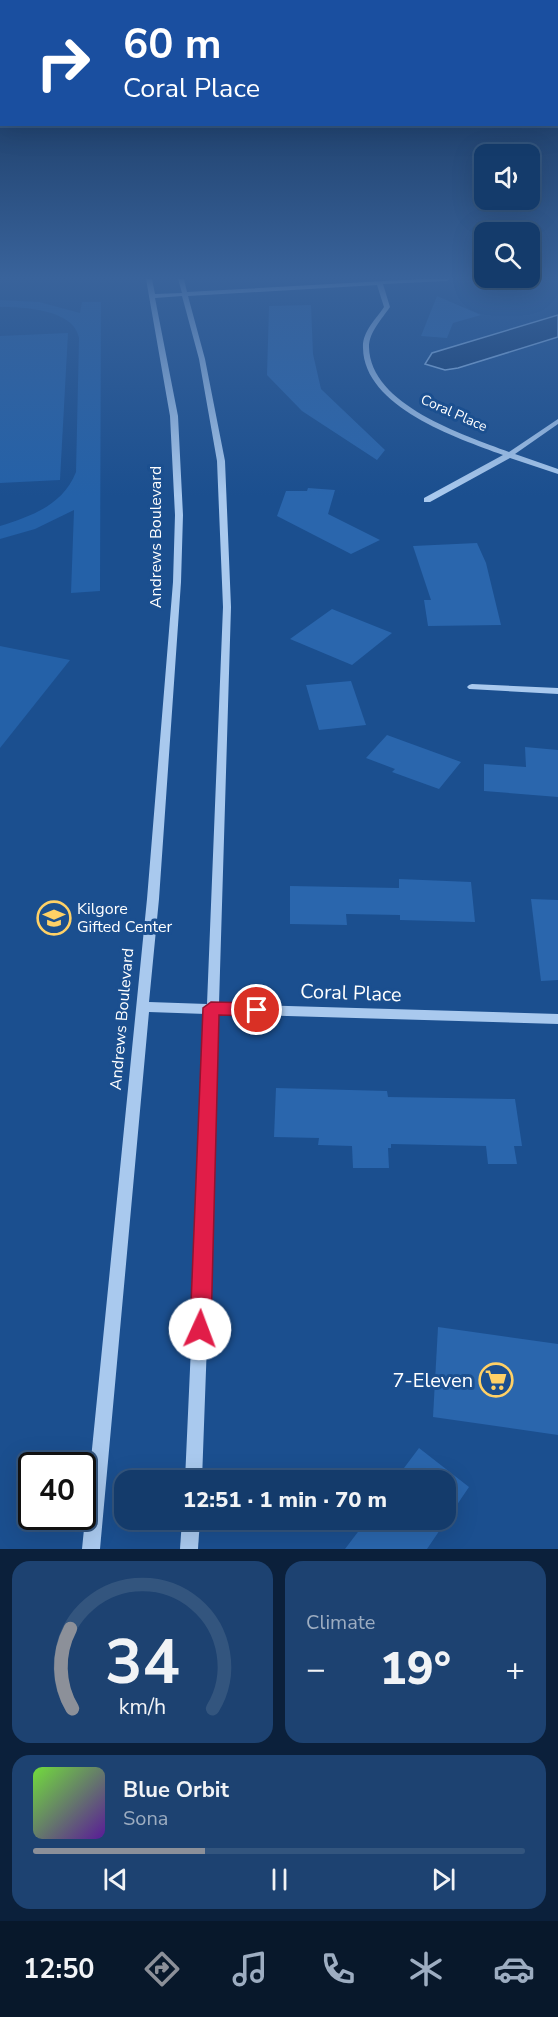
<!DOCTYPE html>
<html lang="en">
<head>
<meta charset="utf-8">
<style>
  :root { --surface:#143b6b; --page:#1d4271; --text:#f1f3f6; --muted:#9dadc1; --line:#33557e; --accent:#8c9099 }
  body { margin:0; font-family:"Nunito Sans",sans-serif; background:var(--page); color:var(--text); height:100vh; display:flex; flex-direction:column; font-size:22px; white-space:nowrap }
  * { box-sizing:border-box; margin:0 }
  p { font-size:20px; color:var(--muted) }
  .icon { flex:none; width:33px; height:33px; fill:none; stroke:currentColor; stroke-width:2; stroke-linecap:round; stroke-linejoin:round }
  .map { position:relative; height:1549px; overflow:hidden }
  .drawer { display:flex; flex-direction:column; gap:12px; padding:12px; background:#0b203b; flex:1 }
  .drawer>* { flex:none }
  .hud { position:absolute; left:0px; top:0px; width:558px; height:126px; box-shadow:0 6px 24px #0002,0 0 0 2px var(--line); background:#1a4fa0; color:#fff; overflow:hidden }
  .controls { position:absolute; left:474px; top:144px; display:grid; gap:12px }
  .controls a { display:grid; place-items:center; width:66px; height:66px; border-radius:12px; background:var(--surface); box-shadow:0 6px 24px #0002,0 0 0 2px var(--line); font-size:30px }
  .speed { position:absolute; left:18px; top:1452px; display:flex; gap:12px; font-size:30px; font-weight:700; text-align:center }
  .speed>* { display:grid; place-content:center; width:78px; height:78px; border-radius:50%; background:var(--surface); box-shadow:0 6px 24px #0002,0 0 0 2px var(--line); line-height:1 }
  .speed .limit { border:3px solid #111; border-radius:9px; background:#fff; color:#111 }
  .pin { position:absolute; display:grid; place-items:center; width:51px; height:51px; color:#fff; margin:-26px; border:3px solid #fff; border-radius:50%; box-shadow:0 2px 6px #0007 }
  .me { position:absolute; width:66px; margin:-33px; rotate:2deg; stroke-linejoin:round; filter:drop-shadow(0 0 4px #0008) }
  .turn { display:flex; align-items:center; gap:21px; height:126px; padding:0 24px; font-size:27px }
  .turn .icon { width:78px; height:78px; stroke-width:2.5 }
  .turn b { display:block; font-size:42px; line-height:51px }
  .big { font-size:45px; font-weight:800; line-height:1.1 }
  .drawer .widget { flex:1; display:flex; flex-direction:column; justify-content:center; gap:9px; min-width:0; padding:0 21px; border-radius:18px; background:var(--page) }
  .drawer .dial { align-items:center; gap:0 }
  .dial svg { height:156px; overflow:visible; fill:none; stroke:var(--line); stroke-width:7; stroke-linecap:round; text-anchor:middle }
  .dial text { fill:var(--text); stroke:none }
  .song { display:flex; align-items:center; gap:18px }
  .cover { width:72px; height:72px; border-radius:9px; background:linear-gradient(135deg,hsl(100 70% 55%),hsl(270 70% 35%)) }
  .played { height:6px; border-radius:3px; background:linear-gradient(90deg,var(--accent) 35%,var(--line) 35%) }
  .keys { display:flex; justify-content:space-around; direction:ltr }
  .heat { display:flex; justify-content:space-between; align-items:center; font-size:33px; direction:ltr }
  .drawer .tiles { flex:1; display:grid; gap:12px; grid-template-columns:1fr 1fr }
  .widget:last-child { grid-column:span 2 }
  .trip { position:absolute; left:114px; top:1470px; width:342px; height:60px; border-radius:18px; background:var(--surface); box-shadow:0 6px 24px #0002,0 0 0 2px var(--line); font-weight:800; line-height:60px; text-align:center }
  .dock { display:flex; height:96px; justify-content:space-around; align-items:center; background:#08182b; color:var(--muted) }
  .dock .icon { width:42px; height:42px }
  .dock .selected { color:var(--accent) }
  .dock b { font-size:27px; color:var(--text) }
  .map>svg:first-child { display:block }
</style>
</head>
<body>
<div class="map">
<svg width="558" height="1549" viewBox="0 0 558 1549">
  <rect width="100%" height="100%" fill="#1b4f8f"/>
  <!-- green -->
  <g fill="#2461a8">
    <path d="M0,300L39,302L80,313L82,302H101L100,591L71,593L74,510L35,529L0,539V526C32,516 63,505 76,472L79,338C74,309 23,307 0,307Z"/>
    <polygon points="68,333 60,480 0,483 0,336"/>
    <polygon points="0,646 70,660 0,748"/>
  </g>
  <!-- water -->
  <polygon fill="#123a6d" stroke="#9cc4f0" stroke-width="1.5" points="558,315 558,337 458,368 445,370 425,364 432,353"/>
  <!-- building -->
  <g fill="#2a66ad">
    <polygon points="437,296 481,315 453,323 447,338 421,336"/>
    <polygon points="311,305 313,354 321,389 385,450 377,460 302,411 267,375 269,306"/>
    <polygon points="308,488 335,490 328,514 380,540 351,554 277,516 286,491 307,491"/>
    <polygon points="477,543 486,563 501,625 428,626 424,600 431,600 413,546"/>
    <polygon points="332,609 392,633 352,665 290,639"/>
    <polygon points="351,681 366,725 319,730 306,685"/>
    <polygon points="387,735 461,762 439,789 392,772 395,769 366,758"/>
    <polygon points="525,747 558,750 558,797 484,791 484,764 526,767"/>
    <polygon points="399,879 471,882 475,922 400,920 400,915 346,914 347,925 290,924 290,886 399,888"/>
    <polygon points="531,899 558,900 558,980 541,981"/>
    <polygon points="276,1088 387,1091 388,1097 515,1099 522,1146 514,1146 517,1164 488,1164 486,1146 391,1144 391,1148 388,1148 389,1168 353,1168 352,1146 318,1145 319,1138 274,1137"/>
    <polygon points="438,1327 558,1344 558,1435 433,1417"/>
    <polygon points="419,1448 469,1487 427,1549 345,1549 367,1520 446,1520 446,1480 395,1480"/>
  </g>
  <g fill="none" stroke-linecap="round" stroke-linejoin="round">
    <!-- minor -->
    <g fill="#a9c9ee" fill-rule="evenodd">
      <path d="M146,279H152L155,294L182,293L178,279H184L187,292L420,279H450L447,281L383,284L390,307C382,319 369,332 369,347C370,405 464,435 509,452L558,419V424L515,454L558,469V474L510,458L430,502H424V498L503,455C457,438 364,407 363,348C362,332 376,319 384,307L377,285L188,296L205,359L225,461L231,607L219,1004L558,1014V1024L219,1014L202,1480H185L206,1014L149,1012L100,1549H82L147,899L173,582L175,515L170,416ZM182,296L199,359L217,461L223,607L207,1004L149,1002L159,899L181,582L183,515L178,416L155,298Z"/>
      <polygon points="472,684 558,688 558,694 469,689 467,687 469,685"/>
      <polygon points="182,1520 200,1520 198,1549 180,1549"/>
    </g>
  </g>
  <!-- sky -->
  <linearGradient id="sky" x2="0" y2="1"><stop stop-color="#0f2b4f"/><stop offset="0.56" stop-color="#39639b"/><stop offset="1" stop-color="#39639b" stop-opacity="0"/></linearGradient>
  <rect width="558" height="496" fill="url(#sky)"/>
  <!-- route -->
  <polygon fill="#e11d48" stroke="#92132f" stroke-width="1.5" points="211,1002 257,1003 266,1010 257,1016 219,1015 211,1329 208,1336 200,1339 193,1336 190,1329 203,1008"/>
  <!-- icons -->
  <defs>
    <g id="school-ring" transform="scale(1.725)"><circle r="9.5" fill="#1b4f8f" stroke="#ffd166" stroke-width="1.5"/><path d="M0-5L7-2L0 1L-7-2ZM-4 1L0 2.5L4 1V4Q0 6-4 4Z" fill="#ffd166"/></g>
    <g id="supermarket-ring" transform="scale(1.725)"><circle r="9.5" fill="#1b4f8f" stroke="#ffd166" stroke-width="1.5"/><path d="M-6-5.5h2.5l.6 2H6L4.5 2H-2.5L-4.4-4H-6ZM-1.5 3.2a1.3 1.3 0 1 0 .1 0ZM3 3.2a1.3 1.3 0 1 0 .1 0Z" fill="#ffd166"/></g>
  </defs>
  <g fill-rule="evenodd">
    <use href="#school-ring" x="54" y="918"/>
    <use href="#supermarket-ring" x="496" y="1380"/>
  </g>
  <g text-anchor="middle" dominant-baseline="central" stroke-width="6" stroke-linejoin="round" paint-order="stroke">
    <!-- far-street labels -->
    <g font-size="14" fill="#fff" stroke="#1b4f8f">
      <text transform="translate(454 413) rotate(24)">Coral Place</text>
    </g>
    <!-- street labels -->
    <g font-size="16" fill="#fff" stroke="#1b4f8f">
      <text transform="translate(156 537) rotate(-90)">Andrews Boulevard</text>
      <text transform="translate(122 1019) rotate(-85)">Andrews Boulevard</text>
    </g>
    <!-- poi labels -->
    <g font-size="16" fill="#fff" stroke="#1b4f8f" text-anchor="start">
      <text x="77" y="909">Kilgore<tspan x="77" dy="18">Gifted Center</tspan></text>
    </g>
    <!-- near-street labels -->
    <g font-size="20" fill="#fff" stroke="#1b4f8f">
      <text transform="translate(351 993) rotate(2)">Coral Place</text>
    </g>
    <!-- near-poi labels -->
    <g font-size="20" fill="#fff" stroke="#1b4f8f" text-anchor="end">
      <text x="473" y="1380">7-Eleven</text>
    </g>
  </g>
</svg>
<div class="controls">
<a><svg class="icon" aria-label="sound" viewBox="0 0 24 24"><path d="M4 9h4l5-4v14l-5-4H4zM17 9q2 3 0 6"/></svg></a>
<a><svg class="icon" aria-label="search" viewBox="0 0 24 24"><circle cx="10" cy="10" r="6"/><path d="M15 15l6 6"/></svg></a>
</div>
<div class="speed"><div class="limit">40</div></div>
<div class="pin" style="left:257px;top:1010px;background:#d93025"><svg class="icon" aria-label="arrive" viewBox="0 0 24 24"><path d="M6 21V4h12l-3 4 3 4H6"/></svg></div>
<svg class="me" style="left:200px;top:1329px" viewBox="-20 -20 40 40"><circle r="19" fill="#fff"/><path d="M0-13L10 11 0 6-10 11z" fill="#e11d48"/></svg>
<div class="trip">12:51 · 1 min · 70 m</div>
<div class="hud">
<div class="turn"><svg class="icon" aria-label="right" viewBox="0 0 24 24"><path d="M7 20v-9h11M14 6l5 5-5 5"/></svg><div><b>60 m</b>Coral Place</div></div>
</div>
</div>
<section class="drawer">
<div class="tiles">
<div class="widget dial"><svg viewBox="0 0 100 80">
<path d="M14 69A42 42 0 1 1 86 69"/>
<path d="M14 69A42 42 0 0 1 13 28" stroke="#8c9099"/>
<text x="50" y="56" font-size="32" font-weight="700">34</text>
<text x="50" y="72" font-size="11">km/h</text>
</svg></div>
<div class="widget"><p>Climate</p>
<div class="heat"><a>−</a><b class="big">19°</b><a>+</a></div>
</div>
<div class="widget">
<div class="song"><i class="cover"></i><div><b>Blue Orbit</b><p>Sona</p></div></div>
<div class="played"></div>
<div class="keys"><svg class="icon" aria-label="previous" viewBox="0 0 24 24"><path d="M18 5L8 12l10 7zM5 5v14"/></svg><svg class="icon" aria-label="pause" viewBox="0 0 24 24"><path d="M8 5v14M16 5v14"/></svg><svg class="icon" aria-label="next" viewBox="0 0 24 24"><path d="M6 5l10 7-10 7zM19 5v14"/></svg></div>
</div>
</div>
</section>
<nav class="dock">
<b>12:50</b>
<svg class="icon selected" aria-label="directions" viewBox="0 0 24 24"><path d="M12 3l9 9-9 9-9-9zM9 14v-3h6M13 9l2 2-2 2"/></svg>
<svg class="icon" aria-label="music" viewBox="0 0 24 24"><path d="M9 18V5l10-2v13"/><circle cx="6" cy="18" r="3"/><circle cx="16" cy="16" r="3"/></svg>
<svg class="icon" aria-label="phone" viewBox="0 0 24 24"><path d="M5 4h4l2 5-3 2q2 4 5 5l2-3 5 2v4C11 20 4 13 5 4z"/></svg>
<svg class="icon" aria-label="climate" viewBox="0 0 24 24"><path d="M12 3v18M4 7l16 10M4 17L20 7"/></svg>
<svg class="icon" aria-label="car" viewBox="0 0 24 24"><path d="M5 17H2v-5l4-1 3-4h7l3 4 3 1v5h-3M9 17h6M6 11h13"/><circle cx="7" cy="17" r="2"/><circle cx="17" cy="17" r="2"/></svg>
</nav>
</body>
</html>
